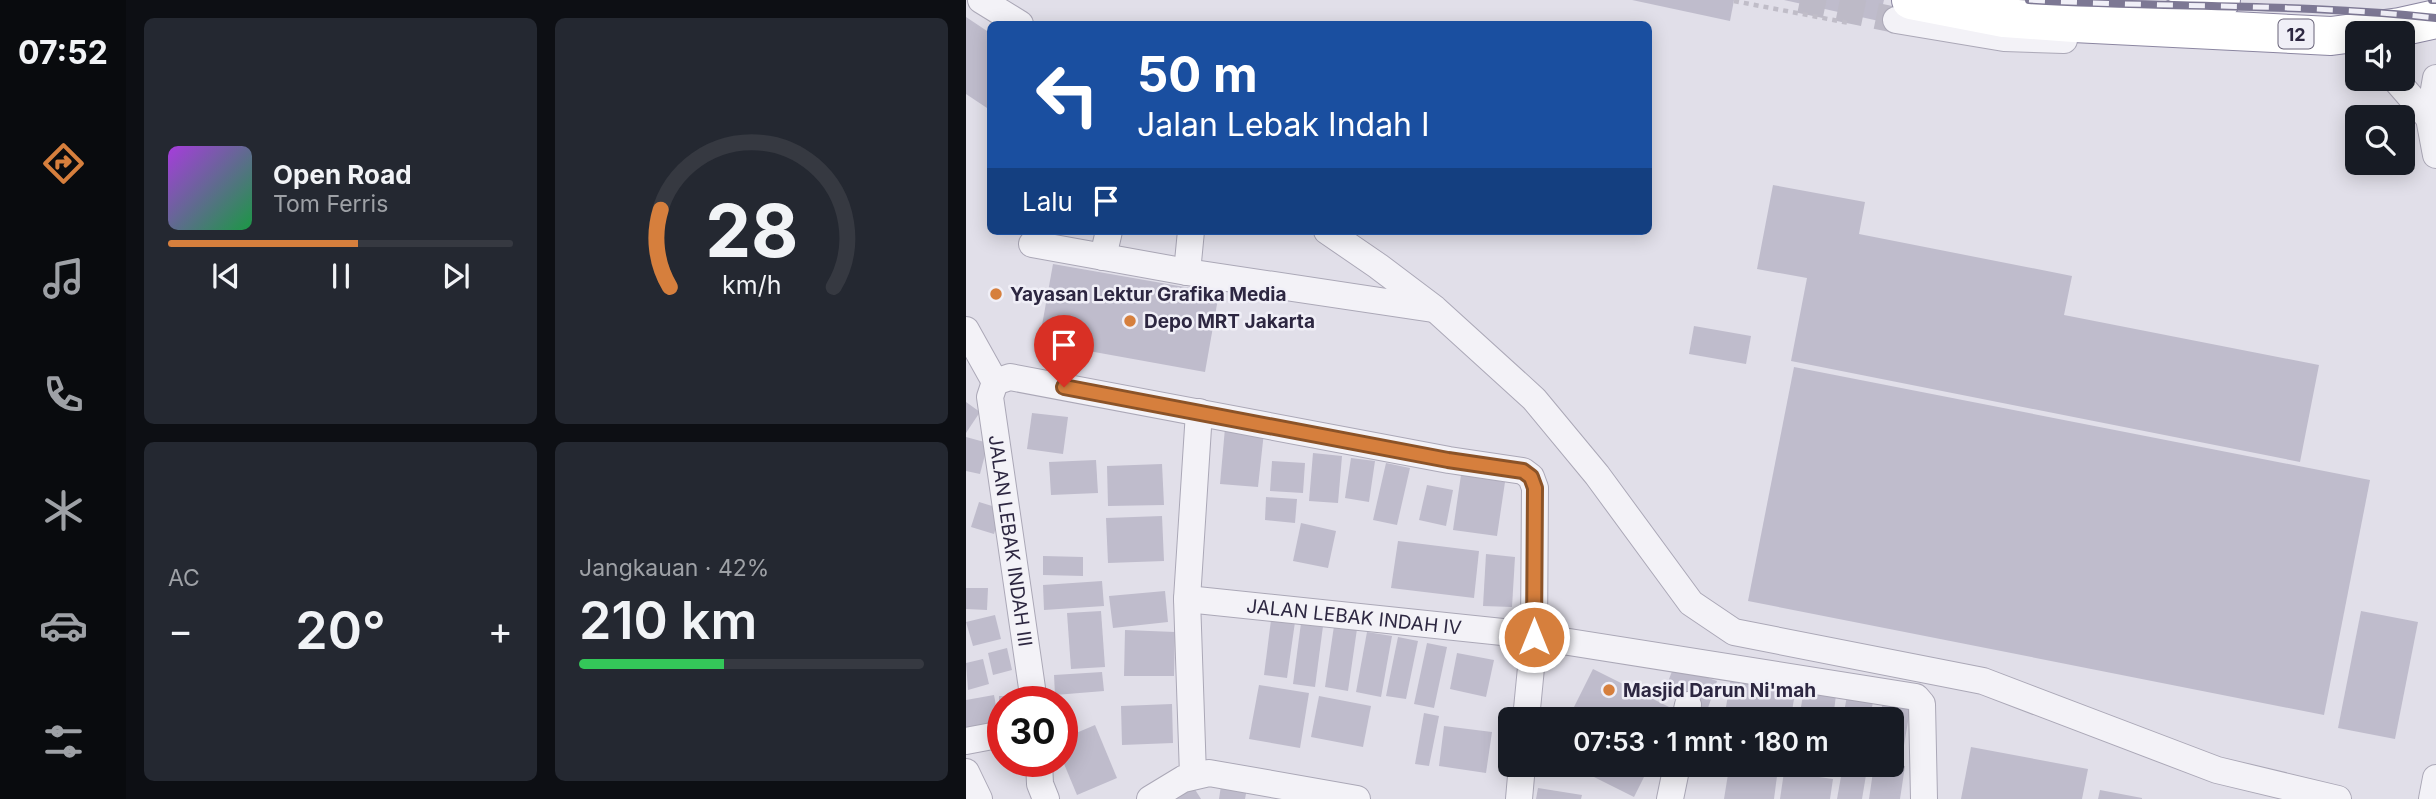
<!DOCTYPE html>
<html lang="id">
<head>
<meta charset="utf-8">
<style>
  :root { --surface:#171b24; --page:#242831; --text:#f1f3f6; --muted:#9ea1a6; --line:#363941; --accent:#d67f3d }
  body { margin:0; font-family:Inter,sans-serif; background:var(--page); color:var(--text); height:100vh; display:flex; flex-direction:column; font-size:26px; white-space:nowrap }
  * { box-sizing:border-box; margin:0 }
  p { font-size:23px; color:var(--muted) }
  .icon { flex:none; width:38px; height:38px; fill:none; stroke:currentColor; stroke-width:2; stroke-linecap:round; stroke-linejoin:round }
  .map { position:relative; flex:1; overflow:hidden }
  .drawer { display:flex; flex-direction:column; gap:18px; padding:18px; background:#0d0f14; width:840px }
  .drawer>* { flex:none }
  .hud { position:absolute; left:21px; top:21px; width:665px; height:214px; border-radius:10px; box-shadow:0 4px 18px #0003; background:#1a4fa0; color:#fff; overflow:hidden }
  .fabs { position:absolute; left:1379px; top:21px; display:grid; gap:14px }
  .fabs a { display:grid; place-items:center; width:70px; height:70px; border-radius:10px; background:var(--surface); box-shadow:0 4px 18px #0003; font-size:35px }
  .speed { position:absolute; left:21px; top:686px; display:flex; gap:14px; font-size:35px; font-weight:700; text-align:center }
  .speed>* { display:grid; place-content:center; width:91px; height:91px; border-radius:50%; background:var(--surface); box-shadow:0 4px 18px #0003; line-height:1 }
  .speed .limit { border:10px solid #d22; background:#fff; color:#111 }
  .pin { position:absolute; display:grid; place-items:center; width:60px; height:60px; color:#fff; margin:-72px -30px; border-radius:50% 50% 50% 0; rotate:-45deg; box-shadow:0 0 7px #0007 }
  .pin .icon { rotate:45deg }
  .me { position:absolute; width:77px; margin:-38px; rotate:0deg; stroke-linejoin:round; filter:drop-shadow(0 0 5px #0008) }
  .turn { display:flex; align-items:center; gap:24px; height:147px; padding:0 35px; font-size:32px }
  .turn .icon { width:91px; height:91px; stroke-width:2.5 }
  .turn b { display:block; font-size:49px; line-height:60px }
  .then { display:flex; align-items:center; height:66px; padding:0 35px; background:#0003; gap:14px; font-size:26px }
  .big { font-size:52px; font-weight:600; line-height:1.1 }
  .drawer .widget { flex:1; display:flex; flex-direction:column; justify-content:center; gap:10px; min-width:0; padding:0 24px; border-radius:10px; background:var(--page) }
  .drawer .dial { align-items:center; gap:0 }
  .dial svg { height:182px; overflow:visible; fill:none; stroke:var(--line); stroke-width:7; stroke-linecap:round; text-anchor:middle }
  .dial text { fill:var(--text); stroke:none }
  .song { display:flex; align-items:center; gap:21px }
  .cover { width:84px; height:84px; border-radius:10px; background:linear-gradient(135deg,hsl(280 70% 55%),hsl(140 70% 35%)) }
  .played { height:7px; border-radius:4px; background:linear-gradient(90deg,var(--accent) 55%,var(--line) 55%) }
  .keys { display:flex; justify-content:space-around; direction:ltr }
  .heat { display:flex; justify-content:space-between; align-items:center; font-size:38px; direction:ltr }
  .charge { height:10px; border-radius:5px; background:linear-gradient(90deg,#34c759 42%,var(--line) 0) }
  .drawer .tiles { flex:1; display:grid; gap:18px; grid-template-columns:repeat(2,1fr) }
  .trip { position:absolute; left:532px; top:707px; width:406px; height:70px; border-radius:10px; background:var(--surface); box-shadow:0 4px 18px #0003; font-weight:600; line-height:70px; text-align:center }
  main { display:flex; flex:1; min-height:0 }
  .dock { display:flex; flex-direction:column; width:126px; justify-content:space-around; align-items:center; background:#090b0e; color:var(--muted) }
  .dock .icon { width:49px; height:49px }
  .dock .selected { color:var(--accent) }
  .dock b { font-size:32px; color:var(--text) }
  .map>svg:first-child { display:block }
</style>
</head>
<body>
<main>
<nav class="dock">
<b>07:52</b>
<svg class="icon selected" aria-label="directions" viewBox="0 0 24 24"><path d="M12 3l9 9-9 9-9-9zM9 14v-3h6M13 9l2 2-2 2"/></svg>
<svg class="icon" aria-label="music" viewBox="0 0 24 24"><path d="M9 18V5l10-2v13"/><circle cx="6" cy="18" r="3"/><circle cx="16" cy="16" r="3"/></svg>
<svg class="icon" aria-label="phone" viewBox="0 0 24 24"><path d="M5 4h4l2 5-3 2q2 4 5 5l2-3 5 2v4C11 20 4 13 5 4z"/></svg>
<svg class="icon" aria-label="climate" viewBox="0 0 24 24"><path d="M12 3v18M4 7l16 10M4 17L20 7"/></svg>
<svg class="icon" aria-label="car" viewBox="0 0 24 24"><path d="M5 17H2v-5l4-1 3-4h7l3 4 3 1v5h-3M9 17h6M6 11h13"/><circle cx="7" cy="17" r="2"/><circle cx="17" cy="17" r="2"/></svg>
<svg class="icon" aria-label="filters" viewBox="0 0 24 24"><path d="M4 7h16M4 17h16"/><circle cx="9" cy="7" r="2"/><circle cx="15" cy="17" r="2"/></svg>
</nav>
<section class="drawer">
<div class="tiles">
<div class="widget">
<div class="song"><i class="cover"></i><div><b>Open Road</b><p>Tom Ferris</p></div></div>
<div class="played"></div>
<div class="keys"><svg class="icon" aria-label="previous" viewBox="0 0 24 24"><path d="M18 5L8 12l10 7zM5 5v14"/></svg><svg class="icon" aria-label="pause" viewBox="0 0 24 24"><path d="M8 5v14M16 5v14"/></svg><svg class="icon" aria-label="next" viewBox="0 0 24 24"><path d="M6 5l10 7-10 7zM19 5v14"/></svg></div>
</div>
<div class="widget dial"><svg viewBox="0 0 100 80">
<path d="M14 69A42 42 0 1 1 86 69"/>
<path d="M14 69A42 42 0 0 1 10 35" stroke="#d67f3d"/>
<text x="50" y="56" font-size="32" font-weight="700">28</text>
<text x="50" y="72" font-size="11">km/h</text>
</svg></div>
<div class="widget"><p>AC</p>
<div class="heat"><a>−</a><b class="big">20°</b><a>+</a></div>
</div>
<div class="widget"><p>Jangkauan · 42%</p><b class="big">210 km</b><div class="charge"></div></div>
</div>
</section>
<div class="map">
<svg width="1470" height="799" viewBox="0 0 1470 799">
  <rect width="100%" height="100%" fill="#e1dfe9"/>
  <!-- building -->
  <g fill="#bfbccc">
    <polygon points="666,0 768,0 764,21"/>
    <polygon points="818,0 918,0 913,21"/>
    <polygon points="0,17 24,33 24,110 0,94"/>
    <polygon points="807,185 899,202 893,234 1106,276 1098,315 1353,365 1334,462 825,361 841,278 791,269"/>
    <polygon points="87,264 253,293 239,372 73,342"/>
    <polygon points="728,326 785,336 780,364 723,354"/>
    <polygon points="828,367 1404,480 1358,715 782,601"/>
    <polygon points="0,402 14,412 0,433"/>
    <polygon points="66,413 102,417 97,454 61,449"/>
    <polygon points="259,428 298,432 292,487 254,484"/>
    <polygon points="0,437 22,443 14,474 0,471"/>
    <polygon points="347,453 376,456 372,503 343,501"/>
    <polygon points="385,458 409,461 403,502 379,498"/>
    <polygon points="130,460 132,493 85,495 83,462"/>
    <polygon points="306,461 339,463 337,493 304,491"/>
    <polygon points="420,463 444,468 431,525 407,520"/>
    <polygon points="196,464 198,505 142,506 141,466"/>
    <polygon points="495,475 539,482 531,536 487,530"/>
    <polygon points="461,485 487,490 480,526 453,520"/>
    <polygon points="300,497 331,499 329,523 299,520"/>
    <polygon points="13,502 36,509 28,534 5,527"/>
    <polygon points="196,516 198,561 142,563 140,518"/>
    <polygon points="335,523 370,531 362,568 327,561"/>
    <polygon points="432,541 513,551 508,598 425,588"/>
    <polygon points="520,554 549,557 546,607 517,606"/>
    <polygon points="77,556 117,557 117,576 77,575"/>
    <polygon points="136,581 138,606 78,610 77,585"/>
    <polygon points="0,588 22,588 21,610 0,609"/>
    <polygon points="199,591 202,622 147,628 143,596"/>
    <polygon points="135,611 139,667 105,669 101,613"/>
    <polygon points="1395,611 1452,622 1429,739 1372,728"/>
    <polygon points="306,612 330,615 321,678 298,675"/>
    <polygon points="29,615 35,639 7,646 0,622"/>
    <polygon points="335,623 357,626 349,687 327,684"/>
    <polygon points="368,626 391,629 382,691 359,687"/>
    <polygon points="159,630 209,632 208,676 158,676"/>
    <polygon points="401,632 426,636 415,697 390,692"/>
    <polygon points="432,637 452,641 440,699 420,696"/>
    <polygon points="461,643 481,647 468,708 448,704"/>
    <polygon points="41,648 46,670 27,675 22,653"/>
    <polygon points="491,653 528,660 520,697 484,689"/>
    <polygon points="17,659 23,684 2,690 0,663"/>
    <polygon points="708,666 751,681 741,711 697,695"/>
    <polygon points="627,669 711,711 707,719 602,719"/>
    <polygon points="766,671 831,681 825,717 760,707"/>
    <polygon points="136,672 138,691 89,695 88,675"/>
    <polygon points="839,683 871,687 867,719 833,719"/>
    <polygon points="293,685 343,693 334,748 283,739"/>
    <polygon points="882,691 908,696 904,719 877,717"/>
    <polygon points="28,695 34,728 0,733 0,700"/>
    <polygon points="33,696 48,696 48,702 37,702 37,715 33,715"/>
    <polygon points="353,696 405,706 397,747 345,737"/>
    <polygon points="917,700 945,704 936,757 926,755 926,719 914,719"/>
    <polygon points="206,704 207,743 156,745 155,706"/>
    <polygon points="458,713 473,716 463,766 449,764"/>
    <polygon points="129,725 151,778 111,795 96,759 96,739"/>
    <polygon points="478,726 526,732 520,773 473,766"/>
    <polygon points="1005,747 1122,769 1116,799 995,799"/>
    <polygon points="604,765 684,765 668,797"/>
    <polygon points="825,765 859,765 858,771"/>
    <polygon points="908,765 939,766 934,799 903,799"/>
    <polygon points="763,768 811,776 808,799 758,799"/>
    <polygon points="876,771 900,775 896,799 871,799"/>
    <polygon points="818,772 867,779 864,799 814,799"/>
    <polygon points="256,779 282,783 279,799 253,799"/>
    <polygon points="223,780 235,799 196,799"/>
    <polygon points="572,788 616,795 615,799 570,799"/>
    <polygon points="1134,790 1176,798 1176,799 1132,799"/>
  </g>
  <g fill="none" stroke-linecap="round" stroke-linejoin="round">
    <!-- minor-tunnel -->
    <polyline stroke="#bdbac7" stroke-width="26" stroke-dasharray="26 13" stroke-linecap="butt" points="834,0 930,20"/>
    <!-- minor casing -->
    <g stroke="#aba8b7" stroke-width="28">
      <g id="minor">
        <polyline points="15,0 54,24"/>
        <polyline points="930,20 1038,38 1098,40"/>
        <polyline points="1470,78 1463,118 1470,155"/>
        <polyline points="1429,79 1463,118"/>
        <polyline points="361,231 412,266 469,309 568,399 631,475 725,603 768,632 1017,681 1251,770 1372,799"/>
        <polyline points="66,244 221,272 467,309"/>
        <polyline points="137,257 143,231"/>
        <polyline points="221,272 225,231"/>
        <polyline points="0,330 29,382"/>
        <polyline points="29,382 44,377 483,460 557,471 565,477 569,488 568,637 560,719"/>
        <path id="s1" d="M29,382L24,397L68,702"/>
        <path id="s2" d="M221,599L546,633L950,697L956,704L958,799"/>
        <polyline points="719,719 722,705"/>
        <polyline points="0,741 37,734"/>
        <polyline points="73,761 74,784 80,799"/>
        <polyline points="0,772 13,799"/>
        <polyline points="227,775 221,599 233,412"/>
        <polyline points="184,799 217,779 243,773 391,799"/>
        <polyline points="553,799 556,765"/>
        <polyline points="704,799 711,765"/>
        <polyline points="1466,799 1470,778"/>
      </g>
    </g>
    <!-- highway casing -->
    <g stroke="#8b86a1" stroke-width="40">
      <g id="highway">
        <polyline points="945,0 1038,18 1108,23 1365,36 1434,27 1470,19"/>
        <polyline points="1201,22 1255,0"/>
      </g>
    </g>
    <!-- path -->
    <polyline stroke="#c0bdc8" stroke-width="4.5" stroke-dasharray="5 5" stroke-linecap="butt" points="768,1 883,23"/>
    <!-- minor -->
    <use href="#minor" stroke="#f3f2f7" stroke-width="26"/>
    <!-- highway -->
    <use href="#highway" stroke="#fff" stroke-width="38"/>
    <!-- rail casing -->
    <g stroke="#7d7894" stroke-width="8">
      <g id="rail">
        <path d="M1063,0C1199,8 1335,3 1470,18"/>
        <polyline points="1466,0 1470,0"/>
      </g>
    </g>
    <!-- rail -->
    <use href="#rail" stroke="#f0eff7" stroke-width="5" stroke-dasharray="16" stroke-linecap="butt"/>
  </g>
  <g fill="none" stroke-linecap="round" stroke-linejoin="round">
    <!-- route casing -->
    <g stroke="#8b5328" stroke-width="18">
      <polyline id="route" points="98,387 482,460 557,471 565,477 569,488 568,637"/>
    </g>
    <!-- route -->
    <use href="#route" stroke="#d67f3d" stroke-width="12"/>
  </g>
  <!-- markers -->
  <g fill="#d67f3d" stroke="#f0eff7" stroke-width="2.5">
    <circle cx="30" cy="294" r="7"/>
    <circle cx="164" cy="321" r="7"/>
    <circle cx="643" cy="690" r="7"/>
  </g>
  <g text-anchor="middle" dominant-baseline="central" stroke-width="5" stroke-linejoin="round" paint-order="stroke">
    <!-- shield labels -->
    <rect fill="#f0eff7" stroke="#686378" stroke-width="2" x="1312.5" y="19.5" width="35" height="29" rx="5"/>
    <g font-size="18" font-weight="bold" fill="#2d2741">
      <text x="1330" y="34">12</text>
    </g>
    <!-- poi labels -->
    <g font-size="19" font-weight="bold" fill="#2d2741" stroke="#f0eff7" text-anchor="start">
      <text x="44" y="294">Yayasan Lektur Grafika Media</text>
      <text x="178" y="321">Depo MRT Jakarta</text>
      <text x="657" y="690">Masjid Darun Ni'mah</text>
    </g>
    <!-- street labels -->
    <g font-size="19" fill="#2d2741" stroke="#f0eff7">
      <text stroke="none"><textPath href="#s1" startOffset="161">JALAN LEBAK INDAH III</textPath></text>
      <text stroke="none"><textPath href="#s2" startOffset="168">JALAN LEBAK INDAH IV</textPath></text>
    </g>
  </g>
</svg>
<div class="fabs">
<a><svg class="icon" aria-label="sound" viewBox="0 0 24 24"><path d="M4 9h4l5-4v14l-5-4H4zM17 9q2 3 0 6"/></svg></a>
<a><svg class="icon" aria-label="search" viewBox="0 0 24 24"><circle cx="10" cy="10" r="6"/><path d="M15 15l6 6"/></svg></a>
</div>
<div class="speed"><div class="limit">30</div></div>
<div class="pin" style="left:98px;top:387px;background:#d93025"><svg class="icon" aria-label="arrive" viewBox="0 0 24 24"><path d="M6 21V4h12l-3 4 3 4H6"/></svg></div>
<svg class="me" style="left:568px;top:637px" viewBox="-20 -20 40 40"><circle r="17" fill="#d67f3d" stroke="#fff" stroke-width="3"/><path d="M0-11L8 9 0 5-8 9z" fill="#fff"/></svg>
<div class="trip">07:53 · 1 mnt · 180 m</div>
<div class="hud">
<div class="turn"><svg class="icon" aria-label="left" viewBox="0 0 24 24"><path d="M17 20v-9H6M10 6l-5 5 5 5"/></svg><div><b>50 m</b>Jalan Lebak Indah I</div></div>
<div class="then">Lalu<svg class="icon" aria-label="arrive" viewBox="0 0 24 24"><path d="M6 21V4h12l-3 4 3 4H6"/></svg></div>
</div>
</div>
</main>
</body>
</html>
